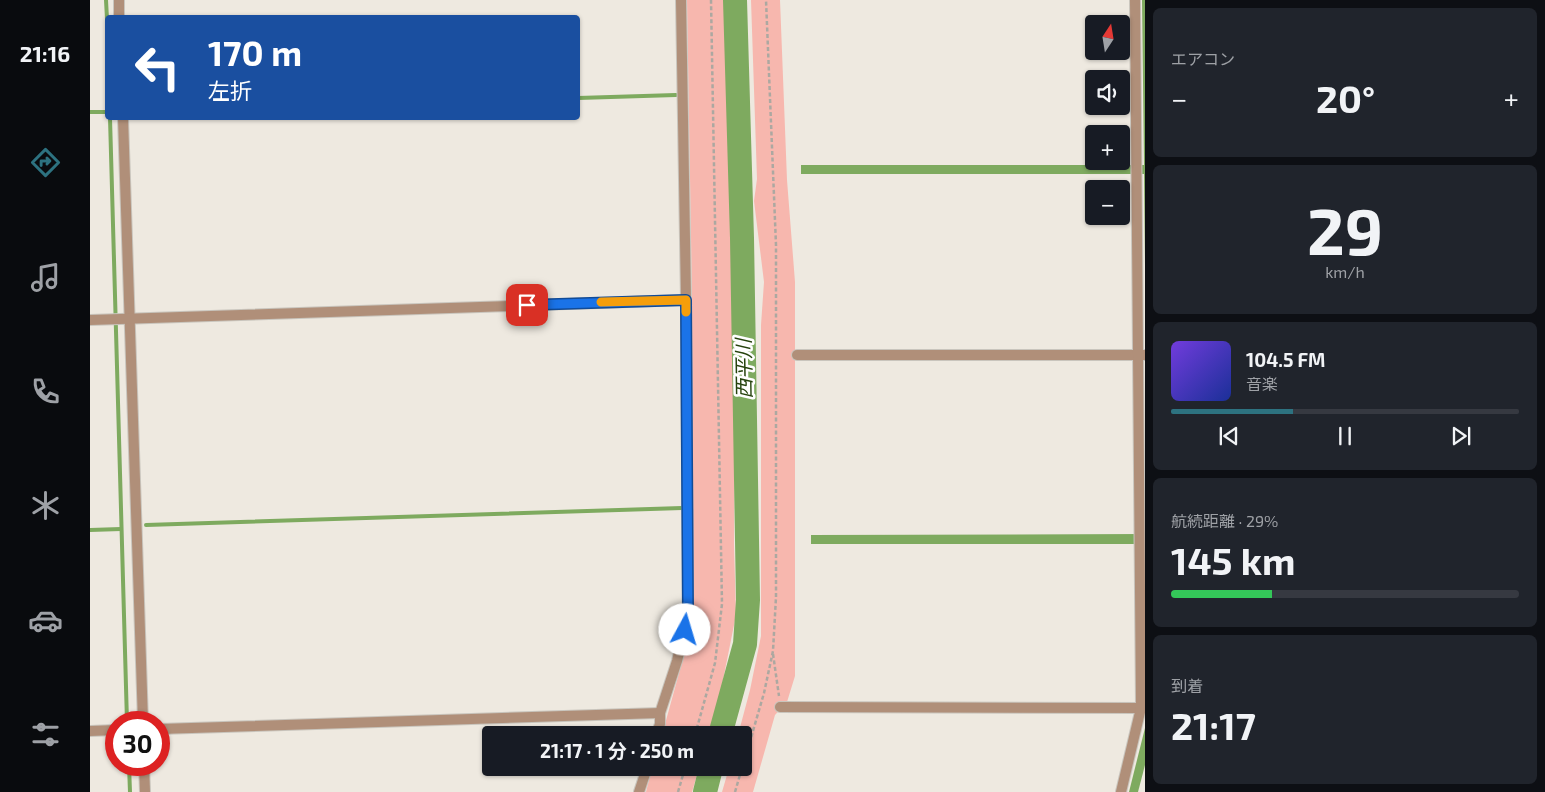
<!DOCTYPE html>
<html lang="ja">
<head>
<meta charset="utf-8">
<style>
  :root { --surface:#171b24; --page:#20242c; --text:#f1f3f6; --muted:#9ea1a6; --line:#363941; --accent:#2d7280 }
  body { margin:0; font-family:"Exo 2","Noto Sans JP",sans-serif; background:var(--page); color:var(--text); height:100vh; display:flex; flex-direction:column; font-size:19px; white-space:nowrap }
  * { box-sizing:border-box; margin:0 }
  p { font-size:16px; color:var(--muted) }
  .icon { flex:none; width:28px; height:28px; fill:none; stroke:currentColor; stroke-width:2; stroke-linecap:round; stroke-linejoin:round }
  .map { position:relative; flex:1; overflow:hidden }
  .side { display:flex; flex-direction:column; gap:8px; padding:8px; background:#0d0f14; width:400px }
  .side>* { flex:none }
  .hud { position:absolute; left:15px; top:15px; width:475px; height:105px; border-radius:5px; box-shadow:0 1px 4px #0004; background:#1a4fa0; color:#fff; overflow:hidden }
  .needle { width:32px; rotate:12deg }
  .tools { position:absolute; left:995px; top:15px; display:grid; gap:10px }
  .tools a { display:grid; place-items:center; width:45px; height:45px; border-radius:5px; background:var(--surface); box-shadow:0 1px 4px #0004; font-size:25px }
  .speed { position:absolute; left:15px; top:711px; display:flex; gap:10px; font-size:25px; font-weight:700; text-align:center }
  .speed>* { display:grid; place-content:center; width:65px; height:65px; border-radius:50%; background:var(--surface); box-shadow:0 1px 4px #0004; line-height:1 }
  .speed .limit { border:8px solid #d22; background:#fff; color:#111 }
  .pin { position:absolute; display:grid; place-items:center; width:42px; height:42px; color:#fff; margin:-21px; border-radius:10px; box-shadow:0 2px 8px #0006 }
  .me { position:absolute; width:55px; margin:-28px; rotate:6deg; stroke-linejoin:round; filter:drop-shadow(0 0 4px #0008) }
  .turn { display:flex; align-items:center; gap:18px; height:105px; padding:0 20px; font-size:22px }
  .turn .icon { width:65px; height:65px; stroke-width:2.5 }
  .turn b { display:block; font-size:35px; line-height:42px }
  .big { font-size:38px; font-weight:700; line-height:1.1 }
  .side .widget { flex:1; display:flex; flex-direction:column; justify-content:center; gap:8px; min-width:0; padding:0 18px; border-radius:8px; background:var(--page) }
  .side .dial { align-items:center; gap:0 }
  .dial b { font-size:65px; line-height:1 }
  .song { display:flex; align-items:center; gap:15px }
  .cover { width:60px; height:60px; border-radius:8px; background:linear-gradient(135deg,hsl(260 70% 55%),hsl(230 70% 35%)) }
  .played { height:5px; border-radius:2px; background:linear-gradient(90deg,var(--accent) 35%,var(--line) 35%) }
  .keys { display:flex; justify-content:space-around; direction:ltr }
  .heat { display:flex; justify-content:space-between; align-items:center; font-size:28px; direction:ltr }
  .charge { height:8px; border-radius:4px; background:linear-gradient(90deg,#34c759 29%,var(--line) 0) }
  .trip { position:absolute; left:392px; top:726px; width:270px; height:50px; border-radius:5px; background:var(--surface); box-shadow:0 1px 4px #0004; font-weight:700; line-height:50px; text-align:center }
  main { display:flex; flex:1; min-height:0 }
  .tab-bar { display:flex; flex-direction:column; width:90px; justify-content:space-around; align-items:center; background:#090b0e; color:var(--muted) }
  .tab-bar .icon { width:35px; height:35px }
  .tab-bar .active { color:var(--accent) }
  .tab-bar b { font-size:22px; color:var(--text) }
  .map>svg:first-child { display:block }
</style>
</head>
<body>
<main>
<nav class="tab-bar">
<b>21:16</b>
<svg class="icon active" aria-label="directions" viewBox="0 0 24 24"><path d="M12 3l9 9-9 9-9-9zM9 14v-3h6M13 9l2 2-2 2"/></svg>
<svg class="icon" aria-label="music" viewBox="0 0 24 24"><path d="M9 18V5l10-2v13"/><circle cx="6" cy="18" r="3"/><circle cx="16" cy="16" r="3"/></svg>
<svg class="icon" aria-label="phone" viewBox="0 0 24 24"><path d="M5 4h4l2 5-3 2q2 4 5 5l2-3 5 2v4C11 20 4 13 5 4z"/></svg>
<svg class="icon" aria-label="climate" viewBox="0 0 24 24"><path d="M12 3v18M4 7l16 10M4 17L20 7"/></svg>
<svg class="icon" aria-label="car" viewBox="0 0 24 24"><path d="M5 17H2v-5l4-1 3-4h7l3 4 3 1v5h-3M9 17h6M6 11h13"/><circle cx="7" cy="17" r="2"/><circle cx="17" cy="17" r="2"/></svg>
<svg class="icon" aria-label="filters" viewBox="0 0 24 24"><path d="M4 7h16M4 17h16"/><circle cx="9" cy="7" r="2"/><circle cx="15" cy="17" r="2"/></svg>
</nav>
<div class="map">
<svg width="1055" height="792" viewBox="0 0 1055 792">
  <rect width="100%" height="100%" fill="#eee9e0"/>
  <!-- green -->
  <g fill="#f7b7ae">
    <polygon points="597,0 634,0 645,355 644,545 646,615 630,695 618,735 572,735 602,626 602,296"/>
    <polygon points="661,0 690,0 697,180 705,282 705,676 697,702 685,715 663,792 632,792 639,768 654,768 654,735 648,735 660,690 671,636 671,325 674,282 664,201 667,179"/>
    <polygon points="562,768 609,768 602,792 556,792"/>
  </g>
  <!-- water -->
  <g fill="#7eaa5f">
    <polygon points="1052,0 1055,0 1055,265 1054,174 711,174 711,165 1054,165"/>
    <polygon points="1055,534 1055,544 721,544 721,535"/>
    <polygon points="1055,728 1055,765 1048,792 1039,792"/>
  </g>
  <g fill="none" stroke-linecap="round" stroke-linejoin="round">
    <!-- stream -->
    <g stroke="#7eaa5f" stroke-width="4">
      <polyline points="16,0 18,38"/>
      <polyline points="488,98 586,95"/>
      <polyline points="0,112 18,112"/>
      <polyline points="20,118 37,722"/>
      <polyline points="56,525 592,508"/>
      <polyline points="0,530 31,529"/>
      <polyline points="39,765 40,792"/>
    </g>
    <!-- river -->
    <g stroke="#7eaa5f" stroke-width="24">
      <polyline points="630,735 655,644 658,600 652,238 645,0"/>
      <polyline points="615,792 621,768"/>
    </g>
    <!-- street casing -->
    <g stroke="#c9c5bd" stroke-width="12">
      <g id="street">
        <polyline points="29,0 29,18"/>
        <polyline points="33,118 53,722"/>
        <polyline points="0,320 596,300"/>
        <polyline points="707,355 1054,355"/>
        <polyline points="690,707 1055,708"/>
        <polyline points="69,729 570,713"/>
        <polyline points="0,731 26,730"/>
        <polyline points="566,735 570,724 570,713 587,661 598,615 596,300 591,0"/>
        <polyline points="54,765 55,792"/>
        <polyline points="549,792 557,768"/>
        <polyline points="1031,792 1051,708 1045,0"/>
      </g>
    </g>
    <!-- path -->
    <g stroke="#aca8a1" stroke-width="2.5" stroke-dasharray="4 2.5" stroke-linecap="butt">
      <polyline points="683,654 689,696"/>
      <polyline points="605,735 625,663 632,604 621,0"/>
      <polyline points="654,762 674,693 683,651 686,597 686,245 676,0"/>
      <polyline points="588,792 595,768"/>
      <polyline points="645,792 652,768"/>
    </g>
    <!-- street -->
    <use href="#street" stroke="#b08f79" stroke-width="10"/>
  </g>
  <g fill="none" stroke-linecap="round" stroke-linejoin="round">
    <!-- route casing -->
    <g stroke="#114b97" stroke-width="12">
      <polyline id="route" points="437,305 596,300 598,614 595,630"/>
    </g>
    <!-- route -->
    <use href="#route" stroke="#1a73e8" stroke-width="9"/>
    <!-- slow -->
    <polyline stroke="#f59e0b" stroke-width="9" points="511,302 596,300 596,312"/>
  </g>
  <g text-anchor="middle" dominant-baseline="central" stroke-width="5" stroke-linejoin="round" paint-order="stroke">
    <!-- water labels -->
    <g font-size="20" font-style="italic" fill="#25420c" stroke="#fff">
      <text transform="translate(653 369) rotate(-91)">西平川</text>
    </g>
  </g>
</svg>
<div class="tools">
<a><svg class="needle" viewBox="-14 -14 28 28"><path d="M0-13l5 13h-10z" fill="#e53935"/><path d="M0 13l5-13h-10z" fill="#9ea1a6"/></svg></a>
<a><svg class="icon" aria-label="sound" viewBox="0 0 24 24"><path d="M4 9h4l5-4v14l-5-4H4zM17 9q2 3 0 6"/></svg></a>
<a>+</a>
<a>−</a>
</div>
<div class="speed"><div class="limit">30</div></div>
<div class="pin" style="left:437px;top:305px;background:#d93025"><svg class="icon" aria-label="arrive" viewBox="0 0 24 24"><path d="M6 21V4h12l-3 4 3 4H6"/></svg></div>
<svg class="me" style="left:595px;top:630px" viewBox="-20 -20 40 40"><circle r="19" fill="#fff"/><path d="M0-13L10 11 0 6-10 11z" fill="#1a73e8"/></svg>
<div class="trip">21:17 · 1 分 · 250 m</div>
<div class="hud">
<div class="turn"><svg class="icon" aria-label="left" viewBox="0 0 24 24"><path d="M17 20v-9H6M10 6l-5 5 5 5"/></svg><div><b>170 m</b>左折</div></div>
</div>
</div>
<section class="side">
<div class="widget"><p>エアコン</p>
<div class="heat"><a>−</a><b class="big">20°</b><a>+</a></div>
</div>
<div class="widget dial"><b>29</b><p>km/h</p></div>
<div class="widget">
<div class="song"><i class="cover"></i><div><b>104.5 FM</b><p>音楽</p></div></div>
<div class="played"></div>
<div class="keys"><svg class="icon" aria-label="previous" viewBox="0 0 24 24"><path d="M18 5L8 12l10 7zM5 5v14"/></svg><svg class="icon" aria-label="pause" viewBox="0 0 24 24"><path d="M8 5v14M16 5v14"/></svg><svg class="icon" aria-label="next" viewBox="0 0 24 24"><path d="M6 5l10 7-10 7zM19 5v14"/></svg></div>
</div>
<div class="widget"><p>航続距離 · 29%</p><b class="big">145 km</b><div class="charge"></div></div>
<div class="widget"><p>到着</p><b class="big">21:17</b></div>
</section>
</main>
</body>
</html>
